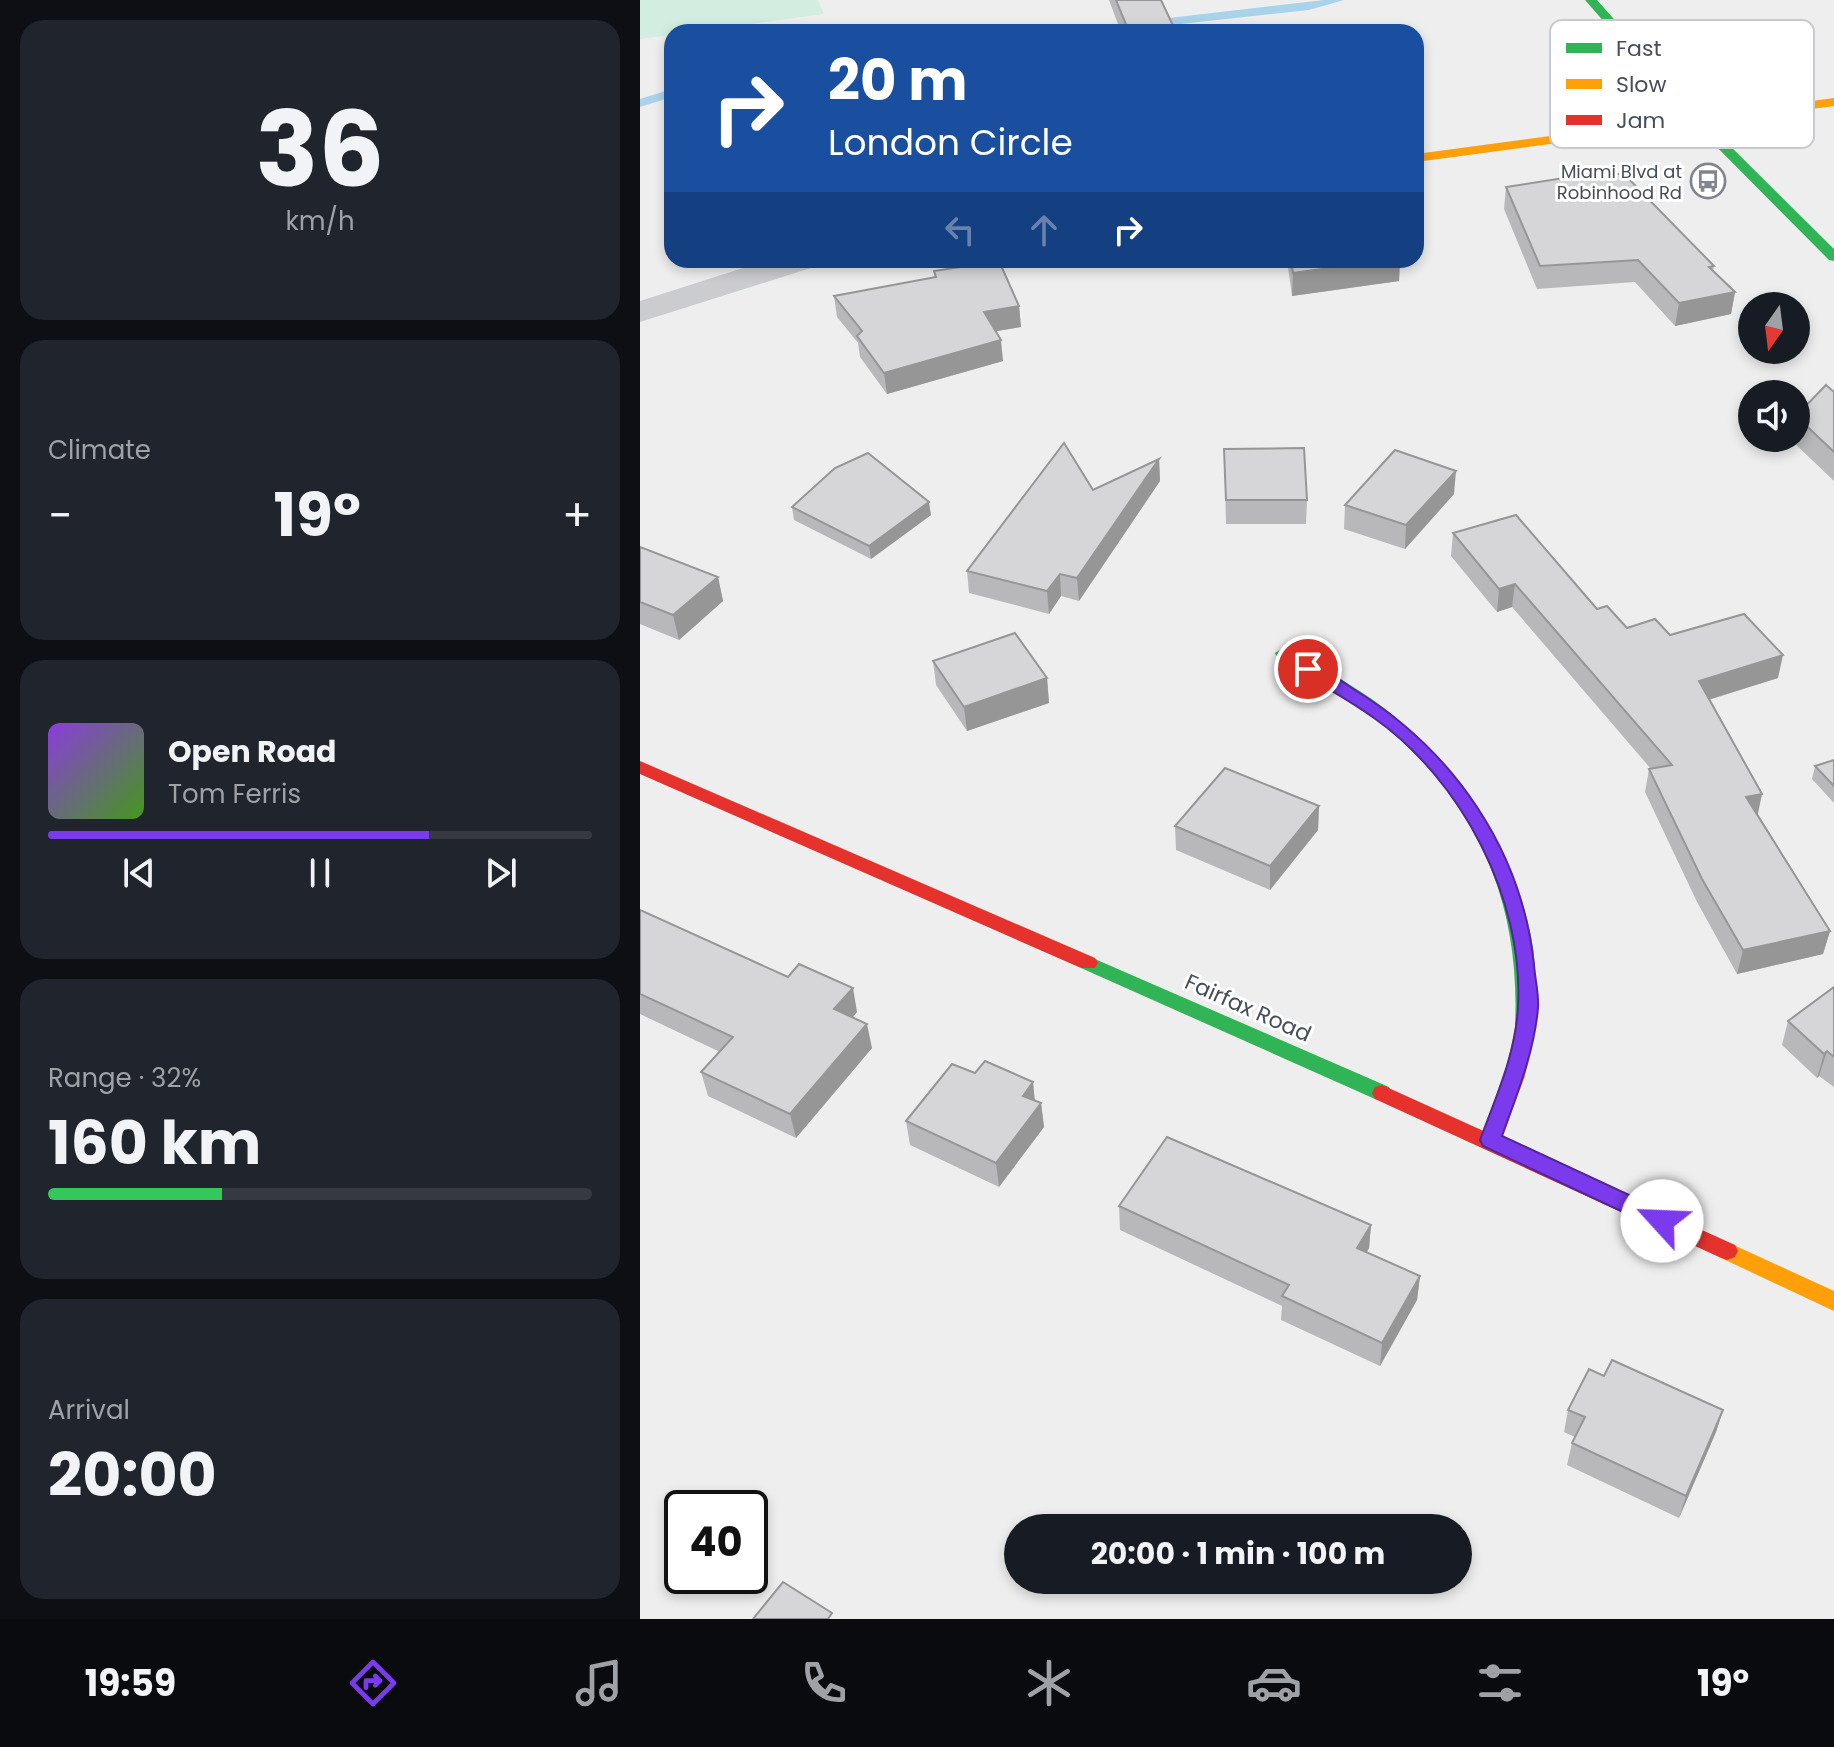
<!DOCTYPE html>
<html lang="en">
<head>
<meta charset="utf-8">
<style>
  :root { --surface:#171b24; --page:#20242c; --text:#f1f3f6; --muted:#9ea1a6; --line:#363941; --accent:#7c3aed }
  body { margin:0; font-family:Poppins,sans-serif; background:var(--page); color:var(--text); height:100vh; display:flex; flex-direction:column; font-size:30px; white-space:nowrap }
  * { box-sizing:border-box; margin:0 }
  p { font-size:26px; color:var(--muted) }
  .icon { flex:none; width:44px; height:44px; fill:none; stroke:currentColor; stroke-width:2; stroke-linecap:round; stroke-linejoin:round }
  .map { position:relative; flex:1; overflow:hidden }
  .sheet { display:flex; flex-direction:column; gap:20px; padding:20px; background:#0d0f14; width:640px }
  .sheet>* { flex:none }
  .top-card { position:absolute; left:24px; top:24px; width:760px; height:244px; border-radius:24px; box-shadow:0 4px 12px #0003; background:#1a4fa0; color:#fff; overflow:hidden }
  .needle { width:52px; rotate:194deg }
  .buttons { position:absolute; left:1098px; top:292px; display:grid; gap:16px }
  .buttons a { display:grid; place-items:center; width:72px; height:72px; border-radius:50%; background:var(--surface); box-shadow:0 4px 12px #0003; font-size:40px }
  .speed { position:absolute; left:24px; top:1490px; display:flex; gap:16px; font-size:40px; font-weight:700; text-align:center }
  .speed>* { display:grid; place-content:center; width:104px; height:104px; border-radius:50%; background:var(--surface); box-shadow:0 4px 12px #0003; line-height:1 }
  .speed .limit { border:4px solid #111; border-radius:12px; background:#fff; color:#111 }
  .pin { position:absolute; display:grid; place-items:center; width:68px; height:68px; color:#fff; margin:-34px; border:4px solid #fff; border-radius:50%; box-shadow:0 2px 8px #0007 }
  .me { position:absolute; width:88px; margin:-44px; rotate:295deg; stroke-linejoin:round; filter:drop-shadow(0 0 6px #0008) }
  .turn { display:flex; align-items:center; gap:28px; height:168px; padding:0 32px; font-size:36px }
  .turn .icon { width:104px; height:104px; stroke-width:2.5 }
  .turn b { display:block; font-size:56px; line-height:68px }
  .lanes { display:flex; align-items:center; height:76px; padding:0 32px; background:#0003; justify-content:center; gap:40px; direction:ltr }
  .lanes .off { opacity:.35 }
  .big { font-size:60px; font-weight:700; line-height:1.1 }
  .sheet .tile { flex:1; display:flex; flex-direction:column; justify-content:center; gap:12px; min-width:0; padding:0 28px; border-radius:24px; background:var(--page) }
  .sheet .dial { align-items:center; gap:0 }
  .dial b { font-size:104px; line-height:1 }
  .song { display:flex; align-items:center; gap:24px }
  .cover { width:96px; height:96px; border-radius:12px; background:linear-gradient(135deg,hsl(270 70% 55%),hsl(100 70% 35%)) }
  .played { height:8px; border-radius:4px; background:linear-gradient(90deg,var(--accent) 70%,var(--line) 70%) }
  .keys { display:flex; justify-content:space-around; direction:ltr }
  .heat { display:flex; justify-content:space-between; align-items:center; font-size:44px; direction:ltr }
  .charge { height:12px; border-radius:6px; background:linear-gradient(90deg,#34c759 32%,var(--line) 0) }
  .trip { position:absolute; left:364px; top:1514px; width:468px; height:80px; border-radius:40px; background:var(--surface); box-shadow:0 4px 12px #0003; font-weight:700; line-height:80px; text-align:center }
  .tabs { display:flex; height:128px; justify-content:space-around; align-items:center; background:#090b0e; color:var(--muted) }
  .tabs .icon { width:56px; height:56px }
  .tabs .on { color:var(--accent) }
  .tabs b { font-size:36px; color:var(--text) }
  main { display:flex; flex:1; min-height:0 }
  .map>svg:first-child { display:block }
</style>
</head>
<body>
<main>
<section class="sheet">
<div class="tile dial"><b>36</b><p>km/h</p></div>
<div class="tile"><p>Climate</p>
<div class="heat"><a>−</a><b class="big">19°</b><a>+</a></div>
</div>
<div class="tile">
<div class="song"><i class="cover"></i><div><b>Open Road</b><p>Tom Ferris</p></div></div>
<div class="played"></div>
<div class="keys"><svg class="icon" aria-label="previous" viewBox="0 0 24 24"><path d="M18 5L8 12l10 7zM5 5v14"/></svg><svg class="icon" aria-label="pause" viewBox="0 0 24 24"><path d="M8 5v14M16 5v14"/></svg><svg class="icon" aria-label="next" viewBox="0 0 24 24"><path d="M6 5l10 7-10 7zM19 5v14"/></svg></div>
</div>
<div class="tile"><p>Range · 32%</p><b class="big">160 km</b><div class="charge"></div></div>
<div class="tile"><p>Arrival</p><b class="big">20:00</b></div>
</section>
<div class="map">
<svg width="1194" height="1619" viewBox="0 0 1194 1619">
  <rect width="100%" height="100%" fill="#efeeee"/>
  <!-- green -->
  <polygon fill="#d4ede1" points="0,0 178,0 184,14 0,39"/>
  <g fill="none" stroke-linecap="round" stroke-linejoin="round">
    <!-- stream -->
    <g fill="#a9d3ea" fill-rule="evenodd">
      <polygon points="684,0 704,0 669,10 467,32 428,32 434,29"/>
      <polygon points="32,89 32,97 0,107 0,99"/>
    </g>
    <!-- street -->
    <polygon fill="#cacccf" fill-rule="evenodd" points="128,260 179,260 174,267 0,322 0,301"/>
    <!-- fast -->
    <g fill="#30b455" fill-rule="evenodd">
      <polygon points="945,0 957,0 1059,115 1194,249 1194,261 1189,260 1051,121"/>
      <path d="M643,648C665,653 687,671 707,683C799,738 869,830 891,936C897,966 896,997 895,1027L892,1032L885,1035L878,1032L875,1027C881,899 836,799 735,718C705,694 670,677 637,657L635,653Z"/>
      <polygon points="448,956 749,1087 752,1093 749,1099 742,1101 735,1099 441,968 438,963 441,958"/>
    </g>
    <!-- slow -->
    <g fill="#ff9f0a" fill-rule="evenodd">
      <polygon points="1194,98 1194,106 776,162 776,154"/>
      <polygon points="885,1019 892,1022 895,1027 885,1077 860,1140 857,1146 850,1148 843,1146 840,1140 865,1077 875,1027 878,1022"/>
      <polygon points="1087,1242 1194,1291 1194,1311 1079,1257 1076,1251 1079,1245"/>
    </g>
    <!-- jam -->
    <g fill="#e5322d" fill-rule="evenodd">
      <polygon points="0,761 455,958 458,963 455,968 441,968 0,774"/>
      <polygon points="742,1085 1095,1245 1098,1251 1095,1257 1087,1260 1079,1257 735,1099 732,1093 735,1087"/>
    </g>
  </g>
  <!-- wall -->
  <g fill="#b8b8ba">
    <polygon points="469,0 521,0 536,32 481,32"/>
    <polygon points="866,187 1074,266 1073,271 1095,292 1091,314 1035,326 995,282 897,289 864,209"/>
    <polygon points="647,260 760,260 759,281 652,296"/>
    <polygon points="294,271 379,306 381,327 356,331 363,361 247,394 220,357 218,343 197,317 194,296 295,278"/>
    <polygon points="1194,392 1194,481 1151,440 1152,438 1156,438 1156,416"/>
    <polygon points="584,449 667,500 666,524 586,524"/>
    <polygon points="519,459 520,481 439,601 421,596 409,614 329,593 327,571 453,490"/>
    <polygon points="814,494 765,549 704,529 705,505"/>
    <polygon points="152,507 291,515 231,559 154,520"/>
    <polygon points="813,533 957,609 987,628 1030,635 1138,678 1069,700 1118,814 1190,931 1183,954 1097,974 1057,902 1005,792 1009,769 1011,769 872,607 857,612 811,556"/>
    <polygon points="0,547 78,577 83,601 39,640 0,624"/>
    <polygon points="293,661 407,678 409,703 327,731 296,685"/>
    <polygon points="1194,760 1194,803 1172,779 1175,766"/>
    <polygon points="679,806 678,830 630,890 536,850 535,826"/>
    <polygon points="0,910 217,1012 213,1017 232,1048 156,1138 68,1096 61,1072 80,1052 0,1014"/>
    <polygon points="1194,987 1194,1087 1179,1076 1177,1078 1142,1045 1148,1021"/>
    <polygon points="335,1073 393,1082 395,1101 401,1103 404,1127 359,1187 270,1145 266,1121"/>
    <polygon points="479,1206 731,1225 729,1248 727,1252 780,1276 777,1300 740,1366 641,1320 642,1306 480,1230"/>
    <polygon points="964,1376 1083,1410 1076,1432 1039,1518 927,1465 932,1443 935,1437 924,1432 928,1410"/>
  </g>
  <!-- shaded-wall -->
  <g fill="#969697">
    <polygon points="747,260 760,260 759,281 652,296 653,273"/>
    <polygon points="1095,292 1091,314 1035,326 1039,303"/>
    <polygon points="379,306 381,327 346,333 344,312"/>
    <polygon points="361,340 363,361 247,394 244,373"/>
    <polygon points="519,459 520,481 439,601 437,578"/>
    <polygon points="816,471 814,494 765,549 766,525"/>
    <polygon points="289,502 291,515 231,559 229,546"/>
    <polygon points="420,574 421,596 409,614 407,591"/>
    <polygon points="78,577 83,601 39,640 33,615"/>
    <polygon points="875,584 872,607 857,612 859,589"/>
    <polygon points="1143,655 1138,678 1054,704 1059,681"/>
    <polygon points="407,678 409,703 327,731 324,707"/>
    <polygon points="1122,794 1117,818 1106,797"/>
    <polygon points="679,806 678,830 630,890 630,866"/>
    <polygon points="1190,931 1183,954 1097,974 1103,950"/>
    <polygon points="213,988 217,1012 199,1033 194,1009"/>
    <polygon points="227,1024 232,1048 156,1138 150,1114"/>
    <polygon points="1187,1051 1179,1076 1177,1078 1184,1054"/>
    <polygon points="393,1082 395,1106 383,1096"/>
    <polygon points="401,1103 404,1127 359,1187 356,1163"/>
    <polygon points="731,1225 729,1248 715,1271 717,1248"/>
    <polygon points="780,1276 777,1300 740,1366 742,1343"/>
    <polygon points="1083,1410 1076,1432 1039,1518 1046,1496"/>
  </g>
  <!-- building -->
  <g fill="#d6d6d8" stroke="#969697" stroke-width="2">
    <polygon points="476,0 521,0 536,32 489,32"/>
    <polygon points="969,171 973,175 983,173 1074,266 1069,267 1095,292 1039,303 998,260 900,266 866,187"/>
    <polygon points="651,260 747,260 653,273"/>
    <polygon points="359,261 379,306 344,312 361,340 244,373 217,336 222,331 194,296 296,277 294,271"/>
    <polygon points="1186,385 1194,392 1194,452 1156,416"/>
    <polygon points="424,443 453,490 519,459 437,578 420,574 407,591 327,571"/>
    <polygon points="664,448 667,500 586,500 584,449"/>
    <polygon points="755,450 816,471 766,525 705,505"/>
    <polygon points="228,453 289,502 229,546 152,507 195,468"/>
    <polygon points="876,515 957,609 967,606 987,628 1015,619 1030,635 1104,614 1143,655 1059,681 1122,794 1106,797 1190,931 1103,950 1062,879 1009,769 1032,765 875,584 859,589 813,533"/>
    <polygon points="0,547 78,577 33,615 0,602"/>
    <polygon points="375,633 407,678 324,707 293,661"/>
    <polygon points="1194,760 1194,786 1175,766"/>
    <polygon points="585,768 679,806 630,866 535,826"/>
    <polygon points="0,910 148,977 159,964 213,988 194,1009 227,1024 150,1114 61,1072 93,1037 0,994"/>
    <polygon points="1194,987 1194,1057 1187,1051 1184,1054 1148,1021"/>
    <polygon points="345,1061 393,1082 383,1096 401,1103 356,1163 266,1121 312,1064 335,1073"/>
    <polygon points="527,1137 731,1225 717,1248 780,1276 742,1343 642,1296 649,1285 479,1206"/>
    <polygon points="972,1360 1083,1410 1046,1496 932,1443 945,1417 928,1410 949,1369 964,1376"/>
    <polygon points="143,1582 192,1613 188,1619 113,1619"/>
  </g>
  <!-- route -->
  <path fill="#7c3aed" stroke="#51269a" stroke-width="2" d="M668,663C685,668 701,681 715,690C814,751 882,850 894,965C895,979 899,994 898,1008C894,1053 877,1094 862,1136L1030,1214L1033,1221L1030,1227H1015L843,1146L840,1140C856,1097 876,1053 878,1006C884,899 821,779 734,718C711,701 686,688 662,673V665Z"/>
  <!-- icons -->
  <defs>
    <g id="bus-ring" transform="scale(1.8)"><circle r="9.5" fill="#fff" stroke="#81868e" stroke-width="1.5"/><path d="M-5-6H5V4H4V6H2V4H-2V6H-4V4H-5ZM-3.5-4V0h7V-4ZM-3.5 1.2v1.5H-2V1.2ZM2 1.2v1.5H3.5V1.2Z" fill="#81868e"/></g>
  </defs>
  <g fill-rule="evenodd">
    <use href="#bus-ring" x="1068" y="181"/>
  </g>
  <g text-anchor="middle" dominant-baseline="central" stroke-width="6" stroke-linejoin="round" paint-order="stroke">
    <!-- far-poi labels -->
    <g font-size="18" fill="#464e5a" stroke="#fff" text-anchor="end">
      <text x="1042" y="171">Miami Blvd at<tspan x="1042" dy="21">Robinhood Rd</tspan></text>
    </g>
    <!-- street labels -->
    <g font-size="22" fill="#464e5a" stroke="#fff">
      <text transform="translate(608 1008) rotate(24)">Fairfax Road</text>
    </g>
  </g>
  <!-- legend -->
  <rect x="910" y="20" width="264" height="128" rx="12" fill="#fff" stroke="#c8cace" stroke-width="2"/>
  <rect x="926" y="43" width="36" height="10" fill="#30b455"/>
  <rect x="926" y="79" width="36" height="10" fill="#ff9f0a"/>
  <rect x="926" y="115" width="36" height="10" fill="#e5322d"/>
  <g font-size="22" fill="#464e5a">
    <text x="976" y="56">Fast</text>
    <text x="976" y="92">Slow</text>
    <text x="976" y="128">Jam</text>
  </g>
</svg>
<div class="buttons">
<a><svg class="needle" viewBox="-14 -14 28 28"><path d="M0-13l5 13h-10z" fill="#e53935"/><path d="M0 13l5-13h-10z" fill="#9ea1a6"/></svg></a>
<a><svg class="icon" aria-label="sound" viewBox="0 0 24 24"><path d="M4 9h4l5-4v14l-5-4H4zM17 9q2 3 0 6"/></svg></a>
</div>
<div class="speed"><div class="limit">40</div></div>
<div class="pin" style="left:668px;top:669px;background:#d93025"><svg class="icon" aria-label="arrive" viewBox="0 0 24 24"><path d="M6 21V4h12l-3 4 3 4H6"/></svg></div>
<svg class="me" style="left:1022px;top:1221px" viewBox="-20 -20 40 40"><circle r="19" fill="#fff"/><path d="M0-13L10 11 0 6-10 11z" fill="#7c3aed"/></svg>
<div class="trip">20:00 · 1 min · 100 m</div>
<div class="top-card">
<div class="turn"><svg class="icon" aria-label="right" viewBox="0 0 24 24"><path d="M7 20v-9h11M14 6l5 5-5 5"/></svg><div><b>20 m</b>London Circle</div></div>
<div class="lanes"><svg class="icon off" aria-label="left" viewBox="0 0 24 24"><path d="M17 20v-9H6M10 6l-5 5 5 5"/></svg><svg class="icon off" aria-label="ahead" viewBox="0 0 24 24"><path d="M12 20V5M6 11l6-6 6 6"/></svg><svg class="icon" aria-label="right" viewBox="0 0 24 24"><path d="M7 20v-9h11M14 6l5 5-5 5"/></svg></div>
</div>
</div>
</main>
<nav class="tabs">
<b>19:59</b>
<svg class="icon on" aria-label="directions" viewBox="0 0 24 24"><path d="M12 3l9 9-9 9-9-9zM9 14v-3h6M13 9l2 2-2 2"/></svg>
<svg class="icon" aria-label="music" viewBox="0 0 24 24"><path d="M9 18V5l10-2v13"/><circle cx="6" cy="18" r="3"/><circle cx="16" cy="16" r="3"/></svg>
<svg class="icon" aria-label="phone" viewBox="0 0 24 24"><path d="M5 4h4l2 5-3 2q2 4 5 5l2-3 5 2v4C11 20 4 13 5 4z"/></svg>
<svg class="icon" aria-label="climate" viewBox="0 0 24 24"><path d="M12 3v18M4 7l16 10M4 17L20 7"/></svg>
<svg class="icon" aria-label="car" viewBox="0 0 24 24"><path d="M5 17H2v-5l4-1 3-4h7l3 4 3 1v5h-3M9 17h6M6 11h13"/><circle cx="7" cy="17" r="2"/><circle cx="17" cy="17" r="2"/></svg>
<svg class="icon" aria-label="filters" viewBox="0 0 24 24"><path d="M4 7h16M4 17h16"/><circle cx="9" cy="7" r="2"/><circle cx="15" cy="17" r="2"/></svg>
<b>19°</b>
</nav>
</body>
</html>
